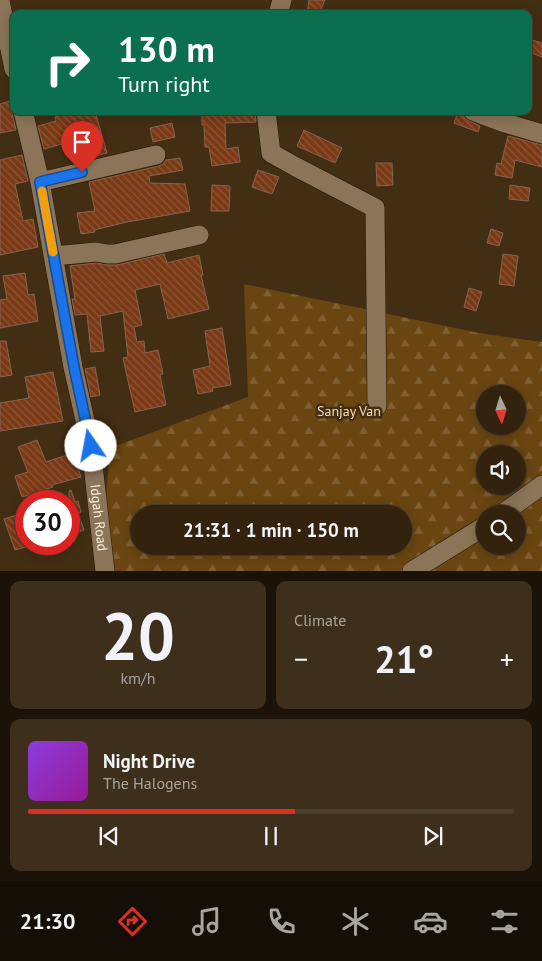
<!DOCTYPE html>
<html lang="en">
<head>
<meta charset="utf-8">
<style>
  :root { --surface:#32220e; --page:#3d2f1c; --text:#f1f3f6; --muted:#a8a49e; --line:#4d3f2e; --accent:#d93025 }
  body { margin:0; font-family:"PT Sans",sans-serif; background:var(--page); color:var(--text); height:100vh; display:flex; flex-direction:column; font-size:19px; white-space:nowrap }
  * { box-sizing:border-box; margin:0 }
  p { font-size:16px; color:var(--muted) }
  .icon { flex:none; width:28px; height:28px; fill:none; stroke:currentColor; stroke-width:2; stroke-linecap:round; stroke-linejoin:round }
  .map { position:relative; height:571px; overflow:hidden }
  .details { display:flex; flex-direction:column; gap:10px; padding:10px; background:#1c1308; flex:1 }
  .details>* { flex:none }
  .banner { position:absolute; left:10px; top:10px; width:522px; height:105px; border-radius:10px; box-shadow:0 2px 12px #0003,0 0 0 1px var(--line); background:#0b6e4f; color:#fff; overflow:hidden }
  .needle { width:32px; rotate:176deg }
  .controls { position:absolute; left:476px; top:385px; display:grid; gap:10px }
  .controls a { display:grid; place-items:center; width:50px; height:50px; border-radius:50%; background:var(--surface); box-shadow:0 2px 12px #0003,0 0 0 1px var(--line); font-size:25px }
  .speed { position:absolute; left:15px; top:490px; display:flex; gap:10px; font-size:25px; font-weight:700; text-align:center }
  .speed>* { display:grid; place-content:center; width:65px; height:65px; border-radius:50%; background:var(--surface); box-shadow:0 2px 12px #0003,0 0 0 1px var(--line); line-height:1 }
  .speed .limit { border:8px solid #d22; background:#fff; color:#111 }
  .pin { position:absolute; display:grid; place-items:center; width:42px; height:42px; color:#fff; margin:-51px -21px; border-radius:50% 50% 50% 0; rotate:-45deg; box-shadow:0 0 5px #0007 }
  .pin .icon { rotate:45deg }
  .me { position:absolute; width:55px; margin:-28px; rotate:348deg; stroke-linejoin:round; filter:drop-shadow(0 0 4px #0008) }
  .turn { display:flex; align-items:center; gap:18px; height:105px; padding:0 25px; font-size:22px }
  .turn .icon { width:65px; height:65px; stroke-width:2.5 }
  .turn b { display:block; font-size:35px; line-height:42px }
  .big { font-size:38px; font-weight:600; line-height:1.1 }
  .details .tile { flex:1; display:flex; flex-direction:column; justify-content:center; gap:8px; min-width:0; padding:0 18px; border-radius:10px; background:var(--page) }
  .details .dial { align-items:center; gap:0 }
  .dial b { font-size:65px; line-height:1 }
  .song { display:flex; align-items:center; gap:15px }
  .cover { width:60px; height:60px; border-radius:8px; background:linear-gradient(135deg,hsl(270 70% 55%),hsl(300 70% 35%)) }
  .played { height:5px; border-radius:2px; background:linear-gradient(90deg,var(--accent) 55%,var(--line) 55%) }
  .keys { display:flex; justify-content:space-around; direction:ltr }
  .heat { display:flex; justify-content:space-between; align-items:center; font-size:28px; direction:ltr }
  .details .tiles { flex:1; display:grid; gap:10px; grid-template-columns:1fr 1fr }
  .tile:last-child { grid-column:span 2 }
  .trip { position:absolute; left:130px; top:505px; width:282px; height:50px; border-radius:25px; background:var(--surface); box-shadow:0 2px 12px #0003,0 0 0 1px var(--line); font-weight:600; line-height:50px; text-align:center }
  .tab-bar { display:flex; height:80px; justify-content:space-around; align-items:center; background:#140e06; color:var(--muted) }
  .tab-bar .icon { width:35px; height:35px }
  .tab-bar .active { color:var(--accent) }
  .tab-bar b { font-size:22px; color:var(--text) }
  .map>svg:first-child { display:block }
</style>
</head>
<body>
<div class="map">
<svg width="542" height="571" viewBox="0 0 542 571">
  <defs>
    <pattern id="forest-firs" width="22" height="20" patternUnits="userSpaceOnUse" patternTransform="scale(1.25)"><rect width="22" height="20" fill="#694511"/><path d="M5 1l3.5 6h-7zM16 11l3.5 6h-7z" fill="#7f6033"/></pattern>
    <pattern id="building-back-hatch" width="6" height="6" patternUnits="userSpaceOnUse" patternTransform="scale(1.25)"><rect width="6" height="6" fill="#7a3915"/><path d="M-1 5l2 2M0 0l6 6M5-1l2 2" fill="none" stroke="#8e5637"/></pattern>
  </defs>
  <rect width="100%" height="100%" fill="#422e13"/>
  <!-- forest -->
  <path fill="url(#forest-firs)" fill-rule="evenodd" d="M244,284L479,333L542,342V571H100L110,448L248,397ZM485,394H518V426H485ZM485,454H518V486H485ZM139,514H404V546H139ZM485,514H518V546H485Z"/>
  <!-- building -->
  <g fill="url(#building-back-hatch)" stroke="#856454">
    <polygon points="309,0 325,0 319,14 307,14"/>
    <polygon points="529,39 542,43 542,57 529,52"/>
    <polygon points="14,100 12,113 16,130 0,133 0,104"/>
    <polygon points="75,111 95,111 107,153 90,157 90,159 73,163 69,142 44,149 38,126 56,121 55,117"/>
    <polygon points="202,111 255,111 256,122 225,123 226,149 238,147 240,162 212,166 209,147 205,147 204,124 202,125"/>
    <polygon points="458,112 462,114 465,118 469,121 480,126 478,132 454,123"/>
    <polygon points="172,123 175,137 153,142 150,128"/>
    <polygon points="304,130 342,148 335,163 297,146"/>
    <polygon points="508,136 542,145 542,167 515,160 512,178 495,175 497,163 501,164"/>
    <polygon points="22,155 28,181 15,184 23,221 33,219 38,247 0,255 0,160"/>
    <polygon points="180,158 183,170 149,176 150,183 185,184 190,211 127,222 94,230 95,232 81,234 77,213 95,211 89,182 159,166 163,164 166,160"/>
    <polygon points="376,163 392,163 393,185 377,186"/>
    <polygon points="258,170 279,177 272,194 252,187"/>
    <polygon points="212,185 230,186 229,211 211,211"/>
    <polygon points="510,185 530,188 528,201 509,199"/>
    <polygon points="491,229 503,233 499,246 487,243"/>
    <polygon points="164,254 167,263 199,255 203,275 201,275 209,309 168,319 160,284 135,290 142,325 134,327 137,342 144,341 145,353 158,350 163,374 160,375 166,405 135,412 123,358 128,357 123,311 100,316 104,351 91,352 87,314 75,315 72,299 75,299 70,266 96,263 107,265 117,265"/>
    <polygon points="503,254 518,256 514,286 499,284"/>
    <polygon points="25,273 28,295 34,294 38,321 0,328 0,300 7,299 3,276"/>
    <polygon points="469,288 482,292 476,311 464,307"/>
    <polygon points="222,328 231,385 212,388 213,391 198,394 193,370 210,366 205,331"/>
    <polygon points="0,341 6,341 12,375 0,377"/>
    <polygon points="95,367 100,395 91,397 85,369"/>
    <polygon points="53,372 63,421 0,431 0,403 29,398 25,377"/>
    <polygon points="37,440 46,462 73,453 81,477 52,485 53,487 22,497 15,476 28,472 18,447"/>
    <polygon points="71,490 75,502 78,501 81,512 78,513 84,530 69,535 69,491"/>
    <polygon points="26,512 26,547 15,550 4,519"/>
  </g>
  <g fill="none" stroke-linecap="round" stroke-linejoin="round">
    <!-- minor casing -->
    <g stroke="#281500" stroke-width="20">
      <g id="minor">
        <polyline points="0,1 14,69"/>
        <polyline points="278,14 282,0"/>
        <path id="s1" d="M23,111L40,182L73,367L91,447L105,571"/>
        <polyline points="266,111 271,153 296,167 375,208 377,406"/>
        <polyline points="473,111 505,123 542,134"/>
        <polyline points="40,182 156,155"/>
        <polyline points="54,256 96,252 107,254 115,254 199,235"/>
        <polyline points="502,514 542,485"/>
        <polyline points="412,571 485,526"/>
      </g>
    </g>
    <!-- minor -->
    <use href="#minor" stroke="#8b7458" stroke-width="19"/>
  </g>
  <g fill="none" stroke-linecap="round" stroke-linejoin="round">
    <!-- route casing -->
    <g stroke="#114b97" stroke-width="12">
      <polyline id="route" points="82,172 40,182 74,367 91,446"/>
    </g>
    <!-- route -->
    <use href="#route" stroke="#1a73e8" stroke-width="9"/>
    <!-- slow -->
    <polyline stroke="#f59e0b" stroke-width="9" points="42,191 53,252"/>
  </g>
  <g text-anchor="middle" dominant-baseline="central" stroke-width="5" stroke-linejoin="round" paint-order="stroke">
    <!-- park labels -->
    <g font-size="14" fill="#feddb6" stroke="#422e13">
      <text x="349" y="411">Sanjay Van</text>
    </g>
    <!-- street labels -->
    <g font-size="14" fill="#faedde" stroke="#422e13">
      <text stroke="none"><textPath href="#s1" startOffset="414">Idgah Road</textPath></text>
    </g>
  </g>
</svg>
<div class="controls">
<a><svg class="needle" viewBox="-14 -14 28 28"><path d="M0-13l5 13h-10z" fill="#e53935"/><path d="M0 13l5-13h-10z" fill="#a8a49e"/></svg></a>
<a><svg class="icon" aria-label="sound" viewBox="0 0 24 24"><path d="M4 9h4l5-4v14l-5-4H4zM17 9q2 3 0 6"/></svg></a>
<a><svg class="icon" aria-label="search" viewBox="0 0 24 24"><circle cx="10" cy="10" r="6"/><path d="M15 15l6 6"/></svg></a>
</div>
<div class="speed"><div class="limit">30</div></div>
<div class="pin" style="left:82px;top:172px;background:#d93025"><svg class="icon" aria-label="arrive" viewBox="0 0 24 24"><path d="M6 21V4h12l-3 4 3 4H6"/></svg></div>
<svg class="me" style="left:91px;top:446px" viewBox="-20 -20 40 40"><circle r="19" fill="#fff"/><path d="M0-13L10 11 0 6-10 11z" fill="#1a73e8"/></svg>
<div class="trip">21:31 · 1 min · 150 m</div>
<div class="banner">
<div class="turn"><svg class="icon" aria-label="right" viewBox="0 0 24 24"><path d="M7 20v-9h11M14 6l5 5-5 5"/></svg><div><b>130 m</b>Turn right</div></div>
</div>
</div>
<section class="details">
<div class="tiles">
<div class="tile dial"><b>20</b><p>km/h</p></div>
<div class="tile"><p>Climate</p>
<div class="heat"><a>−</a><b class="big">21°</b><a>+</a></div>
</div>
<div class="tile">
<div class="song"><i class="cover"></i><div><b>Night Drive</b><p>The Halogens</p></div></div>
<div class="played"></div>
<div class="keys"><svg class="icon" aria-label="previous" viewBox="0 0 24 24"><path d="M18 5L8 12l10 7zM5 5v14"/></svg><svg class="icon" aria-label="pause" viewBox="0 0 24 24"><path d="M8 5v14M16 5v14"/></svg><svg class="icon" aria-label="next" viewBox="0 0 24 24"><path d="M6 5l10 7-10 7zM19 5v14"/></svg></div>
</div>
</div>
</section>
<nav class="tab-bar">
<b>21:30</b>
<svg class="icon active" aria-label="directions" viewBox="0 0 24 24"><path d="M12 3l9 9-9 9-9-9zM9 14v-3h6M13 9l2 2-2 2"/></svg>
<svg class="icon" aria-label="music" viewBox="0 0 24 24"><path d="M9 18V5l10-2v13"/><circle cx="6" cy="18" r="3"/><circle cx="16" cy="16" r="3"/></svg>
<svg class="icon" aria-label="phone" viewBox="0 0 24 24"><path d="M5 4h4l2 5-3 2q2 4 5 5l2-3 5 2v4C11 20 4 13 5 4z"/></svg>
<svg class="icon" aria-label="climate" viewBox="0 0 24 24"><path d="M12 3v18M4 7l16 10M4 17L20 7"/></svg>
<svg class="icon" aria-label="car" viewBox="0 0 24 24"><path d="M5 17H2v-5l4-1 3-4h7l3 4 3 1v5h-3M9 17h6M6 11h13"/><circle cx="7" cy="17" r="2"/><circle cx="17" cy="17" r="2"/></svg>
<svg class="icon" aria-label="filters" viewBox="0 0 24 24"><path d="M4 7h16M4 17h16"/><circle cx="9" cy="7" r="2"/><circle cx="15" cy="17" r="2"/></svg>
</nav>
</body>
</html>
